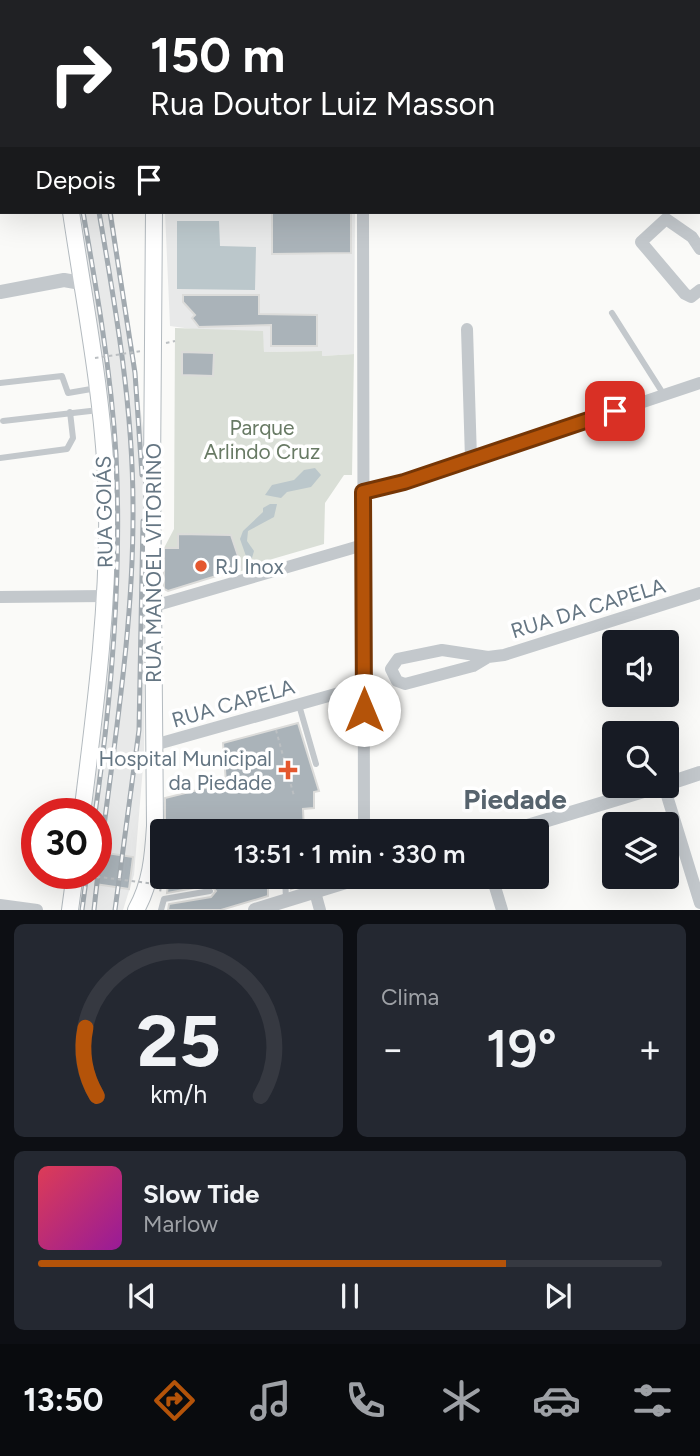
<!DOCTYPE html>
<html lang="pt">
<head>
<meta charset="utf-8">
<style>
  :root { --surface:#171b24; --page:#242831; --text:#f1f3f6; --muted:#9ea1a6; --line:#363941; --accent:#b45309 }
  body { margin:0; font-family:Figtree,sans-serif; background:var(--page); color:var(--text); height:100vh; display:flex; flex-direction:column; font-size:26px; white-space:nowrap }
  * { box-sizing:border-box; margin:0 }
  p { font-size:23px; color:var(--muted) }
  .icon { flex:none; width:38px; height:38px; fill:none; stroke:currentColor; stroke-width:2; stroke-linecap:round; stroke-linejoin:round }
  .map { position:relative; height:910px; overflow:hidden }
  .drawer { display:flex; flex-direction:column; gap:14px; padding:14px; background:#0d0f14; flex:1 }
  .drawer>* { flex:none }
  .guide { position:absolute; left:0px; top:0px; width:700px; height:214px; box-shadow:0 7px 28px #0002; background:#202124; color:#fff; overflow:hidden }
  .tools { position:absolute; left:602px; top:630px; display:grid; gap:14px }
  .tools a { display:grid; place-items:center; width:77px; height:77px; border-radius:7px; background:var(--surface); box-shadow:0 7px 28px #0002; font-size:35px }
  .speed { position:absolute; left:21px; top:798px; display:flex; gap:14px; font-size:35px; font-weight:700; text-align:center }
  .speed>* { display:grid; place-content:center; width:91px; height:91px; border-radius:50%; background:var(--surface); box-shadow:0 7px 28px #0002; line-height:1 }
  .speed .limit { border:10px solid #d22; background:#fff; color:#111 }
  .pin { position:absolute; display:grid; place-items:center; width:60px; height:60px; color:#fff; margin:-30px; border-radius:14px; box-shadow:0 4px 10px #0006 }
  .me { position:absolute; width:77px; margin:-38px; rotate:0deg; stroke-linejoin:round; filter:drop-shadow(0 0 5px #0008) }
  .turn { display:flex; align-items:center; gap:24px; height:147px; padding:0 35px; font-size:32px }
  .turn .icon { width:91px; height:91px; stroke-width:2.5 }
  .turn b { display:block; font-size:49px; line-height:60px }
  .then { display:flex; align-items:center; height:66px; padding:0 35px; background:#0003; gap:14px; font-size:26px }
  .big { font-size:52px; font-weight:600; line-height:1.1 }
  .drawer .widget { flex:1; display:flex; flex-direction:column; justify-content:center; gap:10px; min-width:0; padding:0 24px; border-radius:10px; background:var(--page) }
  .drawer .dial { align-items:center; gap:0 }
  .dial svg { height:182px; overflow:visible; fill:none; stroke:var(--line); stroke-width:7; stroke-linecap:round; text-anchor:middle }
  .dial text { fill:var(--text); stroke:none }
  .song { display:flex; align-items:center; gap:21px }
  .cover { width:84px; height:84px; border-radius:10px; background:linear-gradient(135deg,hsl(350 70% 55%),hsl(300 70% 35%)) }
  .played { height:7px; border-radius:4px; background:linear-gradient(90deg,var(--accent) 75%,var(--line) 75%) }
  .keys { display:flex; justify-content:space-around; direction:ltr }
  .heat { display:flex; justify-content:space-between; align-items:center; font-size:38px; direction:ltr }
  .drawer .tiles { flex:1; display:grid; gap:14px; grid-template-columns:1fr 1fr }
  .widget:last-child { grid-column:span 2 }
  .trip { position:absolute; left:150px; top:819px; width:399px; height:70px; border-radius:7px; background:var(--surface); box-shadow:0 7px 28px #0002; font-weight:600; line-height:70px; text-align:center }
  .tab-bar { display:flex; height:112px; justify-content:space-around; align-items:center; background:#090b0e; color:var(--muted) }
  .tab-bar .icon { width:49px; height:49px }
  .tab-bar .on { color:var(--accent) }
  .tab-bar b { font-size:32px; color:var(--text) }
  .map>svg:first-child { display:block }
</style>
</head>
<body>
<div class="map">
<svg width="700" height="910" viewBox="0 0 700 910">
  <rect width="100%" height="100%" fill="#fafaf8"/>
  <!-- built -->
  <g fill="#e8e9e9">
    <polygon points="78,212 113,212 147,456 144,755 134,875 123,910 80,910 84,873 96,873 96,814 91,814 112,628 115,501 105,376"/>
    <polygon points="165,212 355,212 354,354 322,356 321,351 264,352 262,331 214,332 170,326"/>
  </g>
  <!-- green -->
  <polygon fill="#dadfd7" points="175,328 263,331 264,352 322,351 322,356 354,354 352,475 344,475 325,503 324,544 262,562 257,567 222,576 219,549 164,548 174,529"/>
  <!-- water -->
  <g fill="#bbc7cb">
    <polygon points="177,221 219,221 220,246 256,247 255,290 177,289"/>
    <polygon points="315,468 321,475 311,487 287,492 281,498 265,495 272,485 294,480 304,470"/>
    <polygon points="270,504 277,504 274,517 248,531 247,541 254,551 252,558 247,559 240,539 243,531 263,512 263,508"/>
  </g>
  <g fill="none" stroke-linecap="round" stroke-linejoin="round">
    <!-- river -->
    <polyline stroke="#bbc7cb" stroke-width="18" points="477,0 478,2"/>
  </g>
  <!-- building -->
  <g fill="#aab3b9" stroke="#dcdcda" stroke-width="2">
    <polygon points="272,212 351,212 351,253 272,254"/>
    <polygon points="183,295 259,295 259,314 317,315 317,346 271,346 271,325 199,327 192,318 195,315 183,302"/>
    <polygon points="182,352 214,353 213,376 182,375"/>
    <polygon points="178,534 231,535 242,568 168,591 164,589 164,548 178,548"/>
    <polygon points="298,723 319,791 314,792 314,808 303,809 304,831 165,831 165,798 226,783 223,743"/>
    <polygon points="100,852 133,857 129,889 95,884"/>
    <polygon points="169,877 268,877 268,896 221,910 168,910 169,904 211,897 216,891 210,885 167,893"/>
    <polygon points="291,877 306,877 306,884 291,889"/>
  </g>
  <g fill="none" stroke-linecap="round" stroke-linejoin="round">
    <!-- secondary casing -->
    <g stroke="#b3babf" stroke-width="18">
      <g id="secondary">
        <polyline points="35,0 35,2"/>
        <polyline points="140,0 141,2"/>
        <path d="M71,212C85,307 105,405 107,502C109,606 95,710 82,814"/>
        <polyline points="70,910 75,873"/>
        <path d="M136,910C151,883 153,857 155,826L152,474L154,212"/>
      </g>
    </g>
    <!-- primary casing -->
    <g stroke="#b5babe" stroke-width="20">
      <g id="primary">
        <polyline points="561,0 563,2"/>
        <polyline points="698,152 700,154"/>
      </g>
    </g>
    <!-- path -->
    <g stroke="#bbbfc2" stroke-width="2" stroke-dasharray="3.5 3.5" stroke-linecap="butt">
      <polyline points="352,0 352,2"/>
      <polyline points="166,343 175,341"/>
      <polyline points="276,730 294,796"/>
      <polyline points="160,889 161,885 160,893"/>
    </g>
    <!-- service -->
    <g stroke="#c3c8cc" stroke-width="6">
      <polyline points="612,313 664,395"/>
      <polyline points="0,383 62,376 68,393 97,388"/>
      <polyline points="3,421 99,410"/>
      <polyline points="0,458 67,449 73,438 70,412"/>
      <polyline points="299,705 316,764"/>
      <polyline points="285,877 286,899"/>
      <polyline points="161,910 164,899 210,891"/>
    </g>
    <!-- minor -->
    <g stroke="#c3c8cc" stroke-width="12">
      <polyline points="169,2 182,0"/>
      <polyline points="363,212 364,831"/>
      <polyline points="700,249 692,237 666,219 641,242 685,294 691,297 700,290"/>
      <polyline points="467,329 471,459"/>
      <polyline points="363,492 404,482 700,383"/>
      <polyline points="0,597 106,596"/>
      <polyline points="154,606 363,545"/>
      <polyline points="488,657 473,666 405,684 397,681 391,669 398,659 442,650 488,657 504,655 700,593"/>
      <polyline points="154,745 364,686"/>
      <polyline points="664,786 700,903"/>
      <polyline points="492,877 502,910"/>
      <polyline points="315,892 320,910"/>
      <polyline points="0,905 37,910"/>
    </g>
    <!-- tertiary -->
    <g stroke="#c3c8cc" stroke-width="14">
      <polyline points="698,130 700,128"/>
      <polyline points="0,292 64,280 81,283"/>
      <polyline points="667,784 700,773"/>
      <polyline points="511,831 660,786"/>
      <polyline points="255,910 362,877"/>
    </g>
    <!-- secondary -->
    <use href="#secondary" stroke="#fff" stroke-width="16"/>
    <!-- primary -->
    <use href="#primary" stroke="#fff" stroke-width="18"/>
    <!-- rail casing -->
    <g stroke="#a2aab0" stroke-width="5">
      <g id="rail">
        <polyline points="47,0 48,2"/>
        <polyline points="58,0 59,2"/>
        <polyline points="74,0 74,2"/>
        <path d="M83,212C97,292 111,372 116,454C122,574 112,695 95,814"/>
        <polyline points="110,212 135,373 142,475"/>
        <polyline points="82,910 87,873"/>
        <path d="M94,910C108,776 134,642 133,507C133,408 116,310 99,212"/>
        <polyline points="115,910 139,730 143,521"/>
      </g>
    </g>
    <!-- rail -->
    <use href="#rail" stroke="#fff" stroke-width="2.5" stroke-dasharray="8" stroke-linecap="butt"/>
    <!-- path-bridge -->
    <g stroke="#bbbfc2" stroke-width="2" stroke-dasharray="3.5 3.5" stroke-linecap="butt">
      <polyline points="95,358 142,351"/>
      <polyline points="83,875 156,884"/>
    </g>
  </g>
  <g fill="none" stroke-linecap="round" stroke-linejoin="round">
    <!-- route casing -->
    <g stroke="#753606" stroke-width="18">
      <polyline id="route" points="364,710 363,492 404,482 615,411"/>
    </g>
    <!-- route -->
    <use href="#route" stroke="#b45309" stroke-width="12"/>
  </g>
  <!-- markers -->
  <g fill="#e4572e" stroke="#fff" stroke-width="2.5">
    <circle cx="201" cy="566" r="7"/>
    <path d="M284.5 759.5h7v7h7v7h-7v7h-7v-7h-7v-7h7z"/>
  </g>
  <g text-anchor="middle" dominant-baseline="central" stroke-width="7" stroke-linejoin="round" paint-order="stroke">
    <!-- park labels -->
    <g font-size="21" fill="#687a64" stroke="#fff">
      <text x="262" y="427">Parque<tspan x="262" dy="24">Arlindo Cruz</tspan></text>
    </g>
    <!-- street labels -->
    <g font-size="21" fill="#657683" stroke="#fff">
      <text transform="translate(104 512) rotate(-91)">RUA GOIÁS</text>
      <text transform="translate(153 563) rotate(-90)">RUA MANOEL VITORINO</text>
      <text transform="translate(588 608) rotate(-17)">RUA DA CAPELA</text>
      <text transform="translate(233 703) rotate(-16)">RUA CAPELA</text>
    </g>
    <!-- poi labels -->
    <g font-size="21" fill="#657683" stroke="#fff" text-anchor="start">
      <text x="215" y="566">RJ Inox</text>
      <text x="272" y="758" text-anchor="end">Hospital Municipal<tspan x="272" dy="24">da Piedade</tspan></text>
    </g>
    <!-- district labels -->
    <g font-size="28" font-weight="bold" fill="#57646e" stroke="#fff">
      <text x="515" y="799">Piedade</text>
    </g>
  </g>
</svg>
<div class="tools">
<a><svg class="icon" aria-label="sound" viewBox="0 0 24 24"><path d="M4 9h4l5-4v14l-5-4H4zM17 9q2 3 0 6"/></svg></a>
<a><svg class="icon" aria-label="search" viewBox="0 0 24 24"><circle cx="10" cy="10" r="6"/><path d="M15 15l6 6"/></svg></a>
<a><svg class="icon" aria-label="layers" viewBox="0 0 24 24"><path d="M12 4l9 5-9 5-9-5zM3 14l9 5 9-5"/></svg></a>
</div>
<div class="speed"><div class="limit">30</div></div>
<div class="pin" style="left:615px;top:411px;background:#d93025"><svg class="icon" aria-label="arrive" viewBox="0 0 24 24"><path d="M6 21V4h12l-3 4 3 4H6"/></svg></div>
<svg class="me" style="left:364px;top:710px" viewBox="-20 -20 40 40"><circle r="19" fill="#fff"/><path d="M0-13L10 11 0 6-10 11z" fill="#b45309"/></svg>
<div class="trip">13:51 · 1 min · 330 m</div>
<div class="guide">
<div class="turn"><svg class="icon" aria-label="right" viewBox="0 0 24 24"><path d="M7 20v-9h11M14 6l5 5-5 5"/></svg><div><b>150 m</b>Rua Doutor Luiz Masson</div></div>
<div class="then">Depois<svg class="icon" aria-label="arrive" viewBox="0 0 24 24"><path d="M6 21V4h12l-3 4 3 4H6"/></svg></div>
</div>
</div>
<section class="drawer">
<div class="tiles">
<div class="widget dial"><svg viewBox="0 0 100 80">
<path d="M14 69A42 42 0 1 1 86 69"/>
<path d="M14 69A42 42 0 0 1 9 39" stroke="#b45309"/>
<text x="50" y="56" font-size="32" font-weight="700">25</text>
<text x="50" y="72" font-size="11">km/h</text>
</svg></div>
<div class="widget"><p>Clima</p>
<div class="heat"><a>−</a><b class="big">19°</b><a>+</a></div>
</div>
<div class="widget">
<div class="song"><i class="cover"></i><div><b>Slow Tide</b><p>Marlow</p></div></div>
<div class="played"></div>
<div class="keys"><svg class="icon" aria-label="previous" viewBox="0 0 24 24"><path d="M18 5L8 12l10 7zM5 5v14"/></svg><svg class="icon" aria-label="pause" viewBox="0 0 24 24"><path d="M8 5v14M16 5v14"/></svg><svg class="icon" aria-label="next" viewBox="0 0 24 24"><path d="M6 5l10 7-10 7zM19 5v14"/></svg></div>
</div>
</div>
</section>
<nav class="tab-bar">
<b>13:50</b>
<svg class="icon on" aria-label="directions" viewBox="0 0 24 24"><path d="M12 3l9 9-9 9-9-9zM9 14v-3h6M13 9l2 2-2 2"/></svg>
<svg class="icon" aria-label="music" viewBox="0 0 24 24"><path d="M9 18V5l10-2v13"/><circle cx="6" cy="18" r="3"/><circle cx="16" cy="16" r="3"/></svg>
<svg class="icon" aria-label="phone" viewBox="0 0 24 24"><path d="M5 4h4l2 5-3 2q2 4 5 5l2-3 5 2v4C11 20 4 13 5 4z"/></svg>
<svg class="icon" aria-label="climate" viewBox="0 0 24 24"><path d="M12 3v18M4 7l16 10M4 17L20 7"/></svg>
<svg class="icon" aria-label="car" viewBox="0 0 24 24"><path d="M5 17H2v-5l4-1 3-4h7l3 4 3 1v5h-3M9 17h6M6 11h13"/><circle cx="7" cy="17" r="2"/><circle cx="17" cy="17" r="2"/></svg>
<svg class="icon" aria-label="filters" viewBox="0 0 24 24"><path d="M4 7h16M4 17h16"/><circle cx="9" cy="7" r="2"/><circle cx="15" cy="17" r="2"/></svg>
</nav>
</body>
</html>
